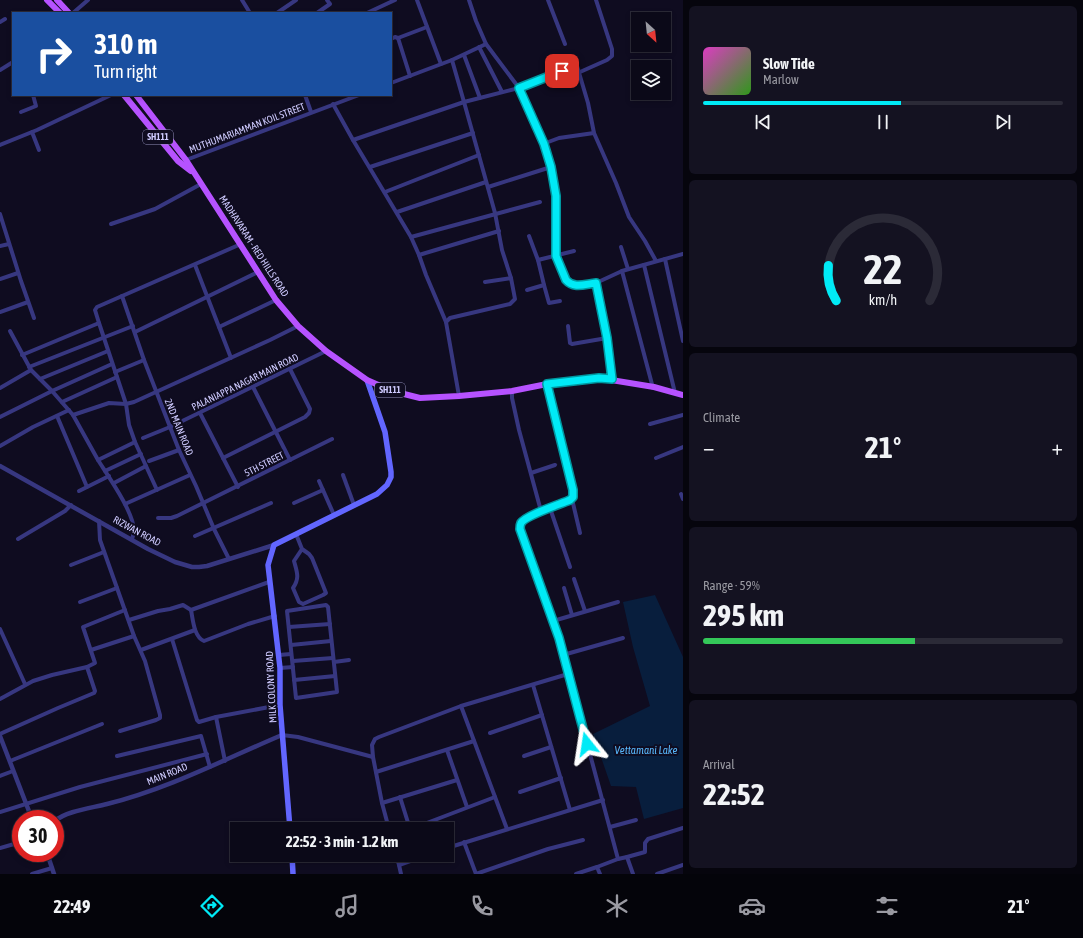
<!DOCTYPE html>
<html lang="en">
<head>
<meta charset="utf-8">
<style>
  :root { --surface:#0b0918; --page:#141221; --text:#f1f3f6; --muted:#9a9aa2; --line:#2b2a37; --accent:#00eaf6 }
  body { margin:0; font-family:"Asap Condensed",sans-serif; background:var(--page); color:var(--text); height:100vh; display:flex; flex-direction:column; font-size:15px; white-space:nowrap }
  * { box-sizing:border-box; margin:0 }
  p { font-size:13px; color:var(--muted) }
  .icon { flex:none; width:22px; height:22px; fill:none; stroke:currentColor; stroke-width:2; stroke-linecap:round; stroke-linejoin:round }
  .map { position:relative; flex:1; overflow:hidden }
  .drawer { display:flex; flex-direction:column; gap:6px; padding:6px; background:#06050d; width:400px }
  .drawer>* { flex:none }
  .top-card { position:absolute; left:12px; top:12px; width:380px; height:84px; border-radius:0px; box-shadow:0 2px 6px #0003,0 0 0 1px var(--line); background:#1a4fa0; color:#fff; overflow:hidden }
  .needle { width:26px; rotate:153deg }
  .controls { position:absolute; left:631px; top:12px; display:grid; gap:8px }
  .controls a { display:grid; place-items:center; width:40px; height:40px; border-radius:0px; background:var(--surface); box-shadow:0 2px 6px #0003,0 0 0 1px var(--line); font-size:20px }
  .speed { position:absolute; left:12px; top:810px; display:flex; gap:8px; font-size:20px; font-weight:700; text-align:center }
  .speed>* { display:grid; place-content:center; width:52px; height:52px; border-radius:50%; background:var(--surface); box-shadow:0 2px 6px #0003,0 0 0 1px var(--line); line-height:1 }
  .speed .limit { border:6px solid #d22; background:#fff; color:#111 }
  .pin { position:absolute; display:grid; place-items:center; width:34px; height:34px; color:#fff; margin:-17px; border-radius:8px; box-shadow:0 2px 6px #0006 }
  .me { position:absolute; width:44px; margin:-22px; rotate:345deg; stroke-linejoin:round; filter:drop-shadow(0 0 3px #0008) }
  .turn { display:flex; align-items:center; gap:14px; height:84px; padding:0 16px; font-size:18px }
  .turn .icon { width:52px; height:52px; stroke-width:2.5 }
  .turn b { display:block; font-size:28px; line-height:34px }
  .big { font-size:30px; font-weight:700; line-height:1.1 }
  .drawer .tile { flex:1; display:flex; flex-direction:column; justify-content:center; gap:6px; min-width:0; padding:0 14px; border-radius:6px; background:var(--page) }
  .drawer .dial { align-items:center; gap:0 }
  .dial svg { height:104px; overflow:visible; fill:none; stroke:var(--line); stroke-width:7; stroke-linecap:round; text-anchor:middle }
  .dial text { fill:var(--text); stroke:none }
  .song { display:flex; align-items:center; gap:12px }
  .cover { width:48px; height:48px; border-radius:6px; background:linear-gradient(135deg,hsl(310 70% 55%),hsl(110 70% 35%)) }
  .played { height:4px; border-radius:2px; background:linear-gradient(90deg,var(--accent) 55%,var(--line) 55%) }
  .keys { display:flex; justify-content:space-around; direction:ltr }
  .heat { display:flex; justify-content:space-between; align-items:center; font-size:22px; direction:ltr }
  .charge { height:6px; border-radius:3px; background:linear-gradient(90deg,#34c759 59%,var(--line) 0) }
  .trip { position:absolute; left:230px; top:822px; width:224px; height:40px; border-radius:0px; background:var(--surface); box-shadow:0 2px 6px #0003,0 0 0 1px var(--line); font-weight:700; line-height:40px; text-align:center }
  .dock { display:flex; height:64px; justify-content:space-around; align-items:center; background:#04040a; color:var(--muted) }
  .dock .icon { width:28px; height:28px }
  .dock .active { color:var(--accent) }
  .dock b { font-size:18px; color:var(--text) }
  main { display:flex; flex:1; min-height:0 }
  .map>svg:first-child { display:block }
</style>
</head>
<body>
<main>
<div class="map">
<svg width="683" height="874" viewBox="0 0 683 874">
  <rect width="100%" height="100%" fill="#0f0c20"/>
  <!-- water -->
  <polygon fill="#081e3d" points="655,595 683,657 683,808 644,819 636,787 611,786 593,734 650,706 633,647 623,602"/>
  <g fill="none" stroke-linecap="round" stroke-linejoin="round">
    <!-- minor -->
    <g stroke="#373780" stroke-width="4">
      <polyline points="242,0 250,13"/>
      <polyline points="417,0 441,64"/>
      <polyline points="469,0 476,21 486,44 519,88 543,144 551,167 555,196 556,256 566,280 570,284 576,286 596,283 622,271 683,254"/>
      <polyline points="548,0 565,44"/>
      <polyline points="73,13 88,0"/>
      <polyline points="277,13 296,0"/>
      <polyline points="317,13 330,4 327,0"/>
      <polyline points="367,13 395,0"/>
      <polyline points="0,22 5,19"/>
      <polyline points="398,38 410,76"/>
      <polyline points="391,39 395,37 398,38 427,27"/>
      <polyline points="479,47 502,92"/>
      <polyline points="464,55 480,98"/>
      <polyline points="452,60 464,102 519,88 577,66 588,103 594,133 616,183 629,217 645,241 656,261"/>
      <polyline points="0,70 13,62"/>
      <polyline points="580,72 607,60 612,56 612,49 596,0"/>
      <polyline points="391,83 452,60 486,44"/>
      <polyline points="305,95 311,112"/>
      <polyline points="333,104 353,140"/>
      <polyline points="21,112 36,106 33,95"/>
      <polyline points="32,132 39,150"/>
      <polyline points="543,144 559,138 594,133"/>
      <polyline points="0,145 37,130 111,95"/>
      <polyline points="186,160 359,95"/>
      <polyline points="370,167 473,133"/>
      <polyline points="488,187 551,167"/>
      <polyline points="385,192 479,155"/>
      <polyline points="397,212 486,182"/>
      <polyline points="0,214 21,281 34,318"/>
      <polyline points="111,224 155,209 201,184"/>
      <polyline points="529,236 538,260 574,251"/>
      <polyline points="411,237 419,255 499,231"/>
      <polyline points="0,246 9,244"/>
      <polyline points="621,247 628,269"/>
      <polyline points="419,255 426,275 446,322"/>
      <polyline points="665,259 683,341"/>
      <polyline points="195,265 231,358"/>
      <polyline points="644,265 675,393"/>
      <polyline points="622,271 653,388"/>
      <polyline points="511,278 502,250 495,213 464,102 353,140 411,237 540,202"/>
      <polyline points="0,279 18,273"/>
      <polyline points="596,283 607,338"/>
      <polyline points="544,285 549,303 560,301"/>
      <polyline points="527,290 544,285 538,260"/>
      <polyline points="122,296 144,360 179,450 196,486 214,529 229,559"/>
      <polyline points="0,312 28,302"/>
      <polyline points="99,323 95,310 97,307 241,244"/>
      <polyline points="568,326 570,343 572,344 607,338 612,379"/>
      <polyline points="219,327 276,300"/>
      <polyline points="10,331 31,370 52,391 73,415 98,460 135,442"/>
      <polyline points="135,332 258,272"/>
      <polyline points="22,355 99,323 126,404 129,425 135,442 157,490"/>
      <polyline points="29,367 133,326"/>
      <polyline points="115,372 144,360"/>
      <polyline points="40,379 108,351"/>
      <polyline points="253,387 290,460"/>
      <polyline points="0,388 31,370"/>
      <path d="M512,391V398L519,430L541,511C533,515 521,518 520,529L559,638L618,859L597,867L600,874"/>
      <polyline points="459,396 446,322 450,318 510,304 515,299 511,278 485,282"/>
      <polyline points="62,402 117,377"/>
      <polyline points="200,413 238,487"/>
      <polyline points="73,415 109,403 126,404 134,402 270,340 298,326"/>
      <polyline points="57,416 87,487 109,476"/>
      <polyline points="0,417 52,391 112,364"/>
      <polyline points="650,424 683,415"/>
      <polyline points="143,438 170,427 326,351"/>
      <polyline points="0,446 33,427 69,410"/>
      <polyline points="223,458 305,417 309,413 310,409 290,369"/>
      <polyline points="656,458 683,447"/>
      <path d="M98,460C108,476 133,511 134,530C134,533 133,536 132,539"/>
      <polyline points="149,461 179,450"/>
      <polyline points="105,471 141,454"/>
      <polyline points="531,473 555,465"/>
      <polyline points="343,475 354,505"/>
      <polyline points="319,481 334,515"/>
      <polyline points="114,483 146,466"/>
      <polyline points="79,491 87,487"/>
      <polyline points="681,494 683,499"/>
      <polyline points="572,499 580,533"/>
      <polyline points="294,503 323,490"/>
      <polyline points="125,504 190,475"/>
      <polyline points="550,508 570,567"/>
      <polyline points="541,511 570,501 572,499 574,494 547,384"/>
      <polyline points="158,518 171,518 177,516 332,439"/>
      <polyline points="99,521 100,540 134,636 145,661 160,715 160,718 156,720 120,731"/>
      <path d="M296,534L302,549L309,554L312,558L326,593L323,595L303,604L299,602L293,588C300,578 297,572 294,561L302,549"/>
      <polyline points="195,536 271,503"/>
      <polyline points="18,539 65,511 71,505"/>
      <polyline points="71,565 104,552"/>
      <polyline points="574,579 585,611"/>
      <polyline points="564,588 572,615"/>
      <polyline points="80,602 117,588"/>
      <polygon points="326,605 328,607 337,692 296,698 287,611"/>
      <path d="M191,610C193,620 194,637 204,641L248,624L275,616"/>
      <polyline points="129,620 158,611 170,609 183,605 191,610 269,582"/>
      <polyline points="553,621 618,602"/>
      <polyline points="289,627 330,624"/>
      <polyline points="0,629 25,684"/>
      <polyline points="172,639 197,720 199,722 216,717 280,705"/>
      <polyline points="291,645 331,641"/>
      <polyline points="91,650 134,636"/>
      <polyline points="141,650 195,630"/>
      <polyline points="279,655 291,654"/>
      <polyline points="563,655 623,638"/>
      <polyline points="293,661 333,658"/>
      <polyline points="334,662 349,660"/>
      <polyline points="87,667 95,663 83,627 125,610"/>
      <polyline points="280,668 293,667"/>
      <polyline points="294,680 335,676"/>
      <polyline points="533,685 570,810"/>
      <polyline points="0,699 33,681 52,675 87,667 95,691 94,693 58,708 0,734"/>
      <polyline points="461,706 507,829"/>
      <polyline points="216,717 225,761"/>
      <polyline points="490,733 542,715"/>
      <polyline points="282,735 298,737 373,757"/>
      <polyline points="447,750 467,807"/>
      <polyline points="117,756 201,736 210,767"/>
      <polyline points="524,756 551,747"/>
      <polyline points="10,761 102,724"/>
      <polyline points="376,772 474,741"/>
      <polyline points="0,776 13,771"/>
      <polyline points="520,792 561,778"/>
      <polyline points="400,797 410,829"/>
      <polyline points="382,803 457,780"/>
      <polyline points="0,812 80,787 207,754"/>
      <polyline points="610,827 636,820"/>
      <polyline points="389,829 382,803 373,757 372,745 375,739 379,737 461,706 568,674"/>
      <polyline points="411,829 495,797"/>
      <polyline points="464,842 476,874"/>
      <polyline points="0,848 21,842"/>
      <polyline points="447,848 603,800"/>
      <polyline points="396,855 399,865 427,855"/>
      <polyline points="627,857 645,852 645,843 648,839 683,828"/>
      <polyline points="618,859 627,857 633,874"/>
      <polyline points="399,865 401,874"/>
      <polyline points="32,874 52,868"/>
      <polyline points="476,874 548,849 583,840"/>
      <polyline points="576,874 597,867"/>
      <polyline points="657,874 683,865"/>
    </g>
    <!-- tertiary -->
    <g stroke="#373780" stroke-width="4.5">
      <polyline points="0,466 148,549 175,562 192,567 199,567 207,566 274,545"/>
      <polyline points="0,736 32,819"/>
      <path d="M55,821C66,811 92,808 107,804C168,789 225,759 282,735"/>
      <polyline points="47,853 54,874"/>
    </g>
    <!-- secondary -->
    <g stroke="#6266ff" stroke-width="5.5">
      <polyline points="290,829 280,705 280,668 268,565 274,545 377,494 387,485 391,477 391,472 385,432 367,380"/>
      <polyline points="292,855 293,874"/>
    </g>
    <!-- primary -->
    <g stroke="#b652ff" stroke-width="6">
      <polyline points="47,0 60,13"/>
      <polyline points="57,0 69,13"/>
      <polyline points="124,95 178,161 191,171"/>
      <polyline points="136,95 186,160 276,300 298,326 326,351 367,380 392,391 420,398 459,396 512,391 547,384 599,378 654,387 683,395"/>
    </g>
  </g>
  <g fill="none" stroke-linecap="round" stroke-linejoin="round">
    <!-- route casing -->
    <g stroke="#0098a0" stroke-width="10">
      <path id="route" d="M562,71L519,88L544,144L551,167L556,196V256L566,280C574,289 585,284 596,283L607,338L612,379L599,378L547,384L573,490V497L570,500C561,504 526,515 521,523C520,525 520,526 520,529L559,638L587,744"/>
    </g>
    <!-- route -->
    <use href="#route" stroke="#00eaf6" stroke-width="7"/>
  </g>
  <g text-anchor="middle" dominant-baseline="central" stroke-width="4" stroke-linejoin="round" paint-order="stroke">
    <!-- shield labels -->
    <g fill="#0f0c20" stroke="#9592bc" stroke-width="1">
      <rect x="143" y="130" width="30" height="14" rx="3"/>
      <rect x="375" y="383" width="30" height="14" rx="3"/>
    </g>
    <g font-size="9" font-weight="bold" fill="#cfcbff">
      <text x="158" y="137">SH111</text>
      <text x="390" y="390">SH111</text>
    </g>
    <!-- street labels -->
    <g font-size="10" fill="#cfcbff" stroke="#0f0c20">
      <text transform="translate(247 128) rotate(-21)">MUTHUMARIAMMAN KOIL STREET</text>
      <text transform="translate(254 246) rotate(57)">MADHAVARAM - RED HILLS ROAD</text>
      <text transform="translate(245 382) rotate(-26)">PALANIAPPA NAGAR MAIN ROAD</text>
      <text transform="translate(179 427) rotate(68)">2ND MAIN ROAD</text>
      <text transform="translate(264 464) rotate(-27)">5TH STREET</text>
      <text transform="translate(137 531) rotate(28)">RIZWAN ROAD</text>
      <text transform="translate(271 687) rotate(-93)">MILK COLONY ROAD</text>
      <text transform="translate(167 774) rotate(-22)">MAIN ROAD</text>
    </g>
    <!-- water labels -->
    <g font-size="11" font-style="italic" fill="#59baff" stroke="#0f0c20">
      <text x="646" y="750">Vettamani Lake</text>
    </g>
  </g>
</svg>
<div class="controls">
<a><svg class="needle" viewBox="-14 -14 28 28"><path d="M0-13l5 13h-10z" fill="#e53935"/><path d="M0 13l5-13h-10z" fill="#9a9aa2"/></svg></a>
<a><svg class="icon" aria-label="layers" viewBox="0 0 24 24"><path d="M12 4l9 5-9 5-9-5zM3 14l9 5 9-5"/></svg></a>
</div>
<div class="speed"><div class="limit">30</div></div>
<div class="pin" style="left:562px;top:71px;background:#d93025"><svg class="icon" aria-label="arrive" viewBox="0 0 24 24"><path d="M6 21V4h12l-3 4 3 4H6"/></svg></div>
<svg class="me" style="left:587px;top:744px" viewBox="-20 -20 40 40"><path d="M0-17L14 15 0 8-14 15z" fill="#00eaf6" stroke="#fff" stroke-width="4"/></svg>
<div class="trip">22:52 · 3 min · 1.2 km</div>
<div class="top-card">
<div class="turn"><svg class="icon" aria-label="right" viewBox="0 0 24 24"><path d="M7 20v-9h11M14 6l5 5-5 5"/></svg><div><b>310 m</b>Turn right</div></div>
</div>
</div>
<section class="drawer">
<div class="tile">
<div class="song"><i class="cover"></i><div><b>Slow Tide</b><p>Marlow</p></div></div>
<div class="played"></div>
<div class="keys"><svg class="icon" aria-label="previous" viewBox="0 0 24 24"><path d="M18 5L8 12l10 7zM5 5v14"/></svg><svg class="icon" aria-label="pause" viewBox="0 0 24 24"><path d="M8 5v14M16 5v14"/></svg><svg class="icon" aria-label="next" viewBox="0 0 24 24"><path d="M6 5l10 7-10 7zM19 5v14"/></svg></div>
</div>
<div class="tile dial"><svg viewBox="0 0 100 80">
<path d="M14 69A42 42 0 1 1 86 69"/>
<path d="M14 69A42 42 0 0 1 8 42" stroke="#00eaf6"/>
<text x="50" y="56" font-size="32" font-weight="700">22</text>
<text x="50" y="72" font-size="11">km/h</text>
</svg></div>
<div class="tile"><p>Climate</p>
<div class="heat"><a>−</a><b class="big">21°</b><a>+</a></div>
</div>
<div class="tile"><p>Range · 59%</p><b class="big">295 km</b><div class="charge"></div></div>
<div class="tile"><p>Arrival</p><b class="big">22:52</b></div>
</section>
</main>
<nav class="dock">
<b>22:49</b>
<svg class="icon active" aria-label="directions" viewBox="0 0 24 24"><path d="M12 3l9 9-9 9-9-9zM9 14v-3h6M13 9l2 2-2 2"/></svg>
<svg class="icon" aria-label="music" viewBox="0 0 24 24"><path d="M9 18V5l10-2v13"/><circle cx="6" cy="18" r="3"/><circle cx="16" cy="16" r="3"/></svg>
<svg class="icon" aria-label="phone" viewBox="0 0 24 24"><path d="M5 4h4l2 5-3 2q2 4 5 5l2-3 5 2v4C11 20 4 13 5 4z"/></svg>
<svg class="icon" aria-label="climate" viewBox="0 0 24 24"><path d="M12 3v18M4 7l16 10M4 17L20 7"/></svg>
<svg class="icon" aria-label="car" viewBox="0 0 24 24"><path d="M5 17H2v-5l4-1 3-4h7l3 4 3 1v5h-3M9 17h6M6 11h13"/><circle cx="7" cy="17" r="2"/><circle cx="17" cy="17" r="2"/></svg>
<svg class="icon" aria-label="filters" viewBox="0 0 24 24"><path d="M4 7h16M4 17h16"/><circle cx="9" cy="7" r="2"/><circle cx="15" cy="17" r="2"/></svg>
<b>21°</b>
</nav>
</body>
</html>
